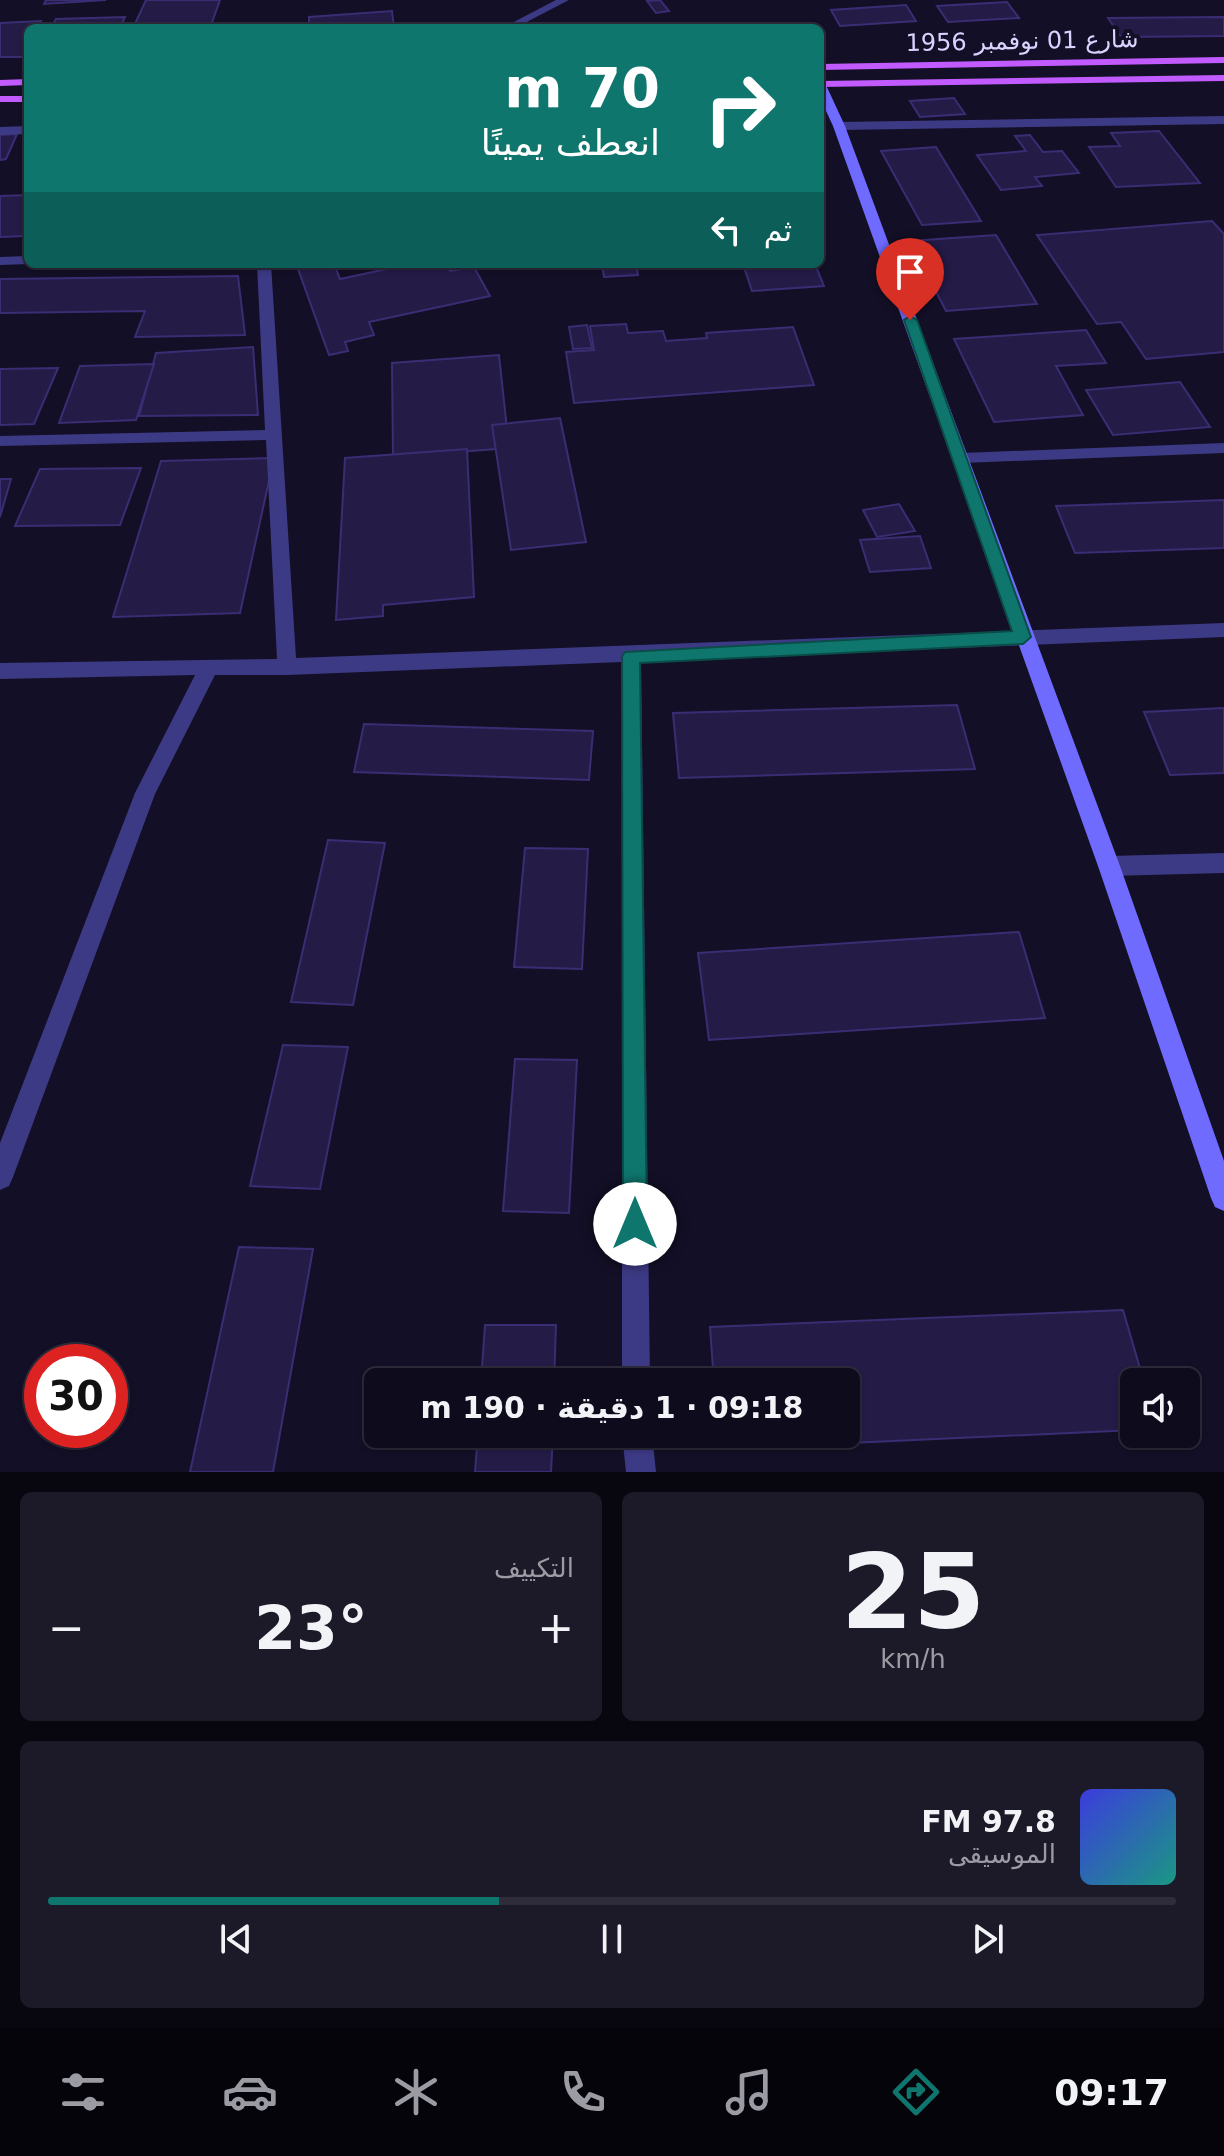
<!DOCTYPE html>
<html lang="ar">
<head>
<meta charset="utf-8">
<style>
  :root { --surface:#0e0b1c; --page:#1c1929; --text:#f1f3f6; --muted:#9b9ba3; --line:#2e2b3b; --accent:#0f766e }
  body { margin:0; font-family:"DejaVu Sans",Vazirmatn,sans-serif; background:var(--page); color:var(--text); direction:rtl; height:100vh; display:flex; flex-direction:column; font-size:30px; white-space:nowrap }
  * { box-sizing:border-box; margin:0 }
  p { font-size:26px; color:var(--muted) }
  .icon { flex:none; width:44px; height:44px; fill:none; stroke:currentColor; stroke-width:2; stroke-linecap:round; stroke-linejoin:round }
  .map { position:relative; height:1472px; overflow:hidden; direction:ltr }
  .details { display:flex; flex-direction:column; gap:20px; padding:20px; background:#08060f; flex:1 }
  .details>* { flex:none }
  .top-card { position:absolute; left:24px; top:24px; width:800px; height:244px; border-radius:12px; box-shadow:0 2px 6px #0004,0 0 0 2px var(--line); direction:rtl; background:#0f766e; color:#fff; overflow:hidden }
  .buttons { position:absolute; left:1120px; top:1368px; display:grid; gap:16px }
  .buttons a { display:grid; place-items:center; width:80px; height:80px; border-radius:12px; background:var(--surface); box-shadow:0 2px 6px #0004,0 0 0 2px var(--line); font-size:40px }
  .speed { position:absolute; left:24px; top:1344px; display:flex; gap:16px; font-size:40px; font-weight:700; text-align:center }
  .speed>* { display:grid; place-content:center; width:104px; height:104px; border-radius:50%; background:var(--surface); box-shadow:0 2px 6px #0004,0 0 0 2px var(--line); line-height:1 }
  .speed .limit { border:12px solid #d22; background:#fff; color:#111 }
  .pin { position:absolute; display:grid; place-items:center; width:68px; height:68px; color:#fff; margin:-82px -34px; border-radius:50% 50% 50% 0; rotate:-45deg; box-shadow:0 0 8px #0007 }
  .pin .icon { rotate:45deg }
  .me { position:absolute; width:88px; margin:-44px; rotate:0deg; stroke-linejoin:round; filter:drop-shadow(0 0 6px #0008) }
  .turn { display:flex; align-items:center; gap:28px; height:168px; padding:0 32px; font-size:36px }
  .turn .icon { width:104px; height:104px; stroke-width:2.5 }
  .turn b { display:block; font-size:56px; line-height:68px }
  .then { display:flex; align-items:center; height:76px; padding:0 32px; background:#0003; gap:16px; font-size:30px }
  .big { font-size:60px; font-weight:800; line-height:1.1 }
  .details .card { flex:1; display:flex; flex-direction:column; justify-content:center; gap:12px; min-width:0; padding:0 28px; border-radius:12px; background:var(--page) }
  .details .dial { align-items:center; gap:0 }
  .dial b { font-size:104px; line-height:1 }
  .song { display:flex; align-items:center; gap:24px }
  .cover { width:96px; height:96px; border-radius:12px; background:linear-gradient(135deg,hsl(240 70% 55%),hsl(170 70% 35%)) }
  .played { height:8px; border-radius:4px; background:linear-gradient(90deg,var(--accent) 40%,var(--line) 40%) }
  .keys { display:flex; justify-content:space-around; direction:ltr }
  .heat { display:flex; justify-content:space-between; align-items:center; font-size:44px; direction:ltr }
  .details .tiles { flex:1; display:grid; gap:20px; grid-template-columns:1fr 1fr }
  .card:last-child { grid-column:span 2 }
  .trip { position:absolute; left:364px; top:1368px; width:496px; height:80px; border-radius:12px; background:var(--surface); box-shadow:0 2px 6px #0004,0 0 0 2px var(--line); font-weight:800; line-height:80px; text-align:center; direction:rtl }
  .dock { display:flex; height:128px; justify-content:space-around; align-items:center; background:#06040b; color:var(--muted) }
  .dock .icon { width:56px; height:56px }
  .dock .current { color:var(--accent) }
  .dock b { font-size:36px; color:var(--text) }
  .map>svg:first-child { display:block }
</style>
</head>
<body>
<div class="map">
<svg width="1224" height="1472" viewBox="0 0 1224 1472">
  <rect width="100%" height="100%" fill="#130f26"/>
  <!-- building -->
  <g fill="#241b47" stroke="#3b2d73" stroke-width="2">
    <polygon points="46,0 106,0 44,4"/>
    <polygon points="146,0 220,0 210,28 133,28"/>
    <polygon points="660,0 669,11 656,13 647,1"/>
    <polygon points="1007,2 1019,18 948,22 937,6"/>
    <polygon points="906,5 916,21 840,26 831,10"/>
    <polygon points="392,11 394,28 309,28 309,17"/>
    <polygon points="125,17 120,28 51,28 56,19"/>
    <polygon points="1224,17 1224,36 1121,37 1108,18"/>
    <polygon points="41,21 38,28 28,28 28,47 23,57 0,57 0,23"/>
    <polygon points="954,98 965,114 920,117 910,101"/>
    <polygon points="1159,131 1200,183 1116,187 1089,147 1120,146 1111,133"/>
    <polygon points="17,134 6,159 0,160 0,135"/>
    <polygon points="1030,135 1043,152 1062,151 1079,173 1035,177 1042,186 1001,190 977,155 1026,151 1015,136"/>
    <polygon points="936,147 981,221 922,225 881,151"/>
    <polygon points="28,195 28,223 23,236 0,237 0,196"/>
    <polygon points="1212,221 1224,234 1224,352 1146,359 1121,322 1097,324 1037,235"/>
    <polygon points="996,235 1037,304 946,311 910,241"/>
    <polygon points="324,264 334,264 340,279 410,264 446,264 450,271 474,267 490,296 369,322 374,335 345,342 348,351 329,355 298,269"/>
    <polygon points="547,264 606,264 607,265 548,268"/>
    <polygon points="602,264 636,264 638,275 604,277"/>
    <polygon points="743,264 815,264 824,286 752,291"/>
    <polygon points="238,276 245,335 135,337 145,311 0,313 0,279"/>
    <polygon points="626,324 628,333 663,331 666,341 707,338 706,333 793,327 814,385 574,403 566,352 594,350 590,326"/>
    <polygon points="587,325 592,348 573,349 569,327"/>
    <polygon points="1086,330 1106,363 1056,366 1083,415 994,422 954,339"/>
    <polygon points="253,347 258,415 139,416 156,353"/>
    <polygon points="499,355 509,448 393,457 392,363"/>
    <polygon points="154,364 136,420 59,423 80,366"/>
    <polygon points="58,368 34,424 0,425 0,369"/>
    <polygon points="1180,382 1210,427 1113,435 1086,390"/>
    <polygon points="560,418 586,542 511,550 492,425"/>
    <polygon points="467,449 474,597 383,605 383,616 336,620 345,458"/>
    <polygon points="274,458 240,613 113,617 161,461"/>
    <polygon points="141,468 120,525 15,526 40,469"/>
    <polygon points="0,479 11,479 0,517"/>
    <polygon points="1224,500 1224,548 1075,553 1056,506"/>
    <polygon points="899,504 915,531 877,537 863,510"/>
    <polygon points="920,536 931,568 870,572 860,540"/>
    <polygon points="957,705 975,769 679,778 673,713"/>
    <polygon points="1224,708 1224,773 1170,775 1144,712"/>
    <polygon points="364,724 593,731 589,780 354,772"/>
    <polygon points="328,840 385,843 353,1005 291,1002"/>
    <polygon points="525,848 588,849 582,969 514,967"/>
    <polygon points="1019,932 1045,1018 709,1040 698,953"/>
    <polygon points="283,1045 348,1047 320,1189 250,1186"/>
    <polygon points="515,1059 577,1060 569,1213 503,1211"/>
    <polygon points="239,1247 313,1249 273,1472 190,1472"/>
    <polygon points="1123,1310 1144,1382 1134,1382 1134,1430 719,1449 717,1434 846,1434 846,1382 714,1382 710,1327"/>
    <polygon points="485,1325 556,1325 554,1382 481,1382"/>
    <polygon points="478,1434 553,1434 551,1472 475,1472"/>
  </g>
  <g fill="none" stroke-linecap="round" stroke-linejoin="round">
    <!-- minor -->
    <g fill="#3d3a85" fill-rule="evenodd">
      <polygon points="556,0 569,0 515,28 502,28"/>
      <polygon points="1224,116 1224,124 839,130 833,126 839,122"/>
      <polygon points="28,126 28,134 0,135 0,127"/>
      <polygon points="28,256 29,264 0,265 0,257"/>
      <polygon points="257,264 271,264 296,658 1224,623 1224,637 641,661 650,1382 622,1382 622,662 287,675 215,675 155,794 13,1177 9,1186 0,1190 0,1143 135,793 195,675 0,679 0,663 277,659 266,440 0,446 0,436 265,430"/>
      <polygon points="1224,443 1224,453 962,463 954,458 962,453"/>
      <polygon points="1224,853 1224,873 1109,876 1101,873 1098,866 1101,859 1109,856"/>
      <polygon points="622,1434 652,1434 656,1472 626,1472"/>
    </g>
    <!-- secondary -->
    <polygon fill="#6f6bff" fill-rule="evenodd" points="820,82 826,85 845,126 1120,866 1224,1161 1224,1211 1215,1207 1211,1198 1098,866 833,126 820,98"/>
    <!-- primary -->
    <g fill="#c25bff" fill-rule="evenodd">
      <polygon points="1224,57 1224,63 820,70 820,64"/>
      <polygon points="1224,75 1224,81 820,87 820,81"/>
      <polygon points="28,79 28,85 0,86 0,80"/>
      <rect x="0" y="96" width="28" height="6"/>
    </g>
  </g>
  <!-- route -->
  <polygon fill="#0f766e" stroke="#0a4d48" stroke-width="2" points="910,316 917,320 1031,637 1023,644 640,663 647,1224 644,1233 635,1236 627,1233 623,1224 622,656 625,652 1012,631 904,320"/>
  <g text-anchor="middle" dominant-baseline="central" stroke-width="8" stroke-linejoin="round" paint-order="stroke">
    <!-- far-street labels -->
    <g font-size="24" fill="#d9d4ff" stroke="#130f26">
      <text transform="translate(1022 41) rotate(-1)">شارع 01 نوفمبر 1956</text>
    </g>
  </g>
</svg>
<div class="buttons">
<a><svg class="icon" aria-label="sound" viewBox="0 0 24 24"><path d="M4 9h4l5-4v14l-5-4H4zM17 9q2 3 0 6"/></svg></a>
</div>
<div class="speed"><div class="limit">30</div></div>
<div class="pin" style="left:910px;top:320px;background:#d93025"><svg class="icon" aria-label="arrive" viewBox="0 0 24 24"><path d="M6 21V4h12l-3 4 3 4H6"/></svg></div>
<svg class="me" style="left:635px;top:1224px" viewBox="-20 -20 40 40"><circle r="19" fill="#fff"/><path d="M0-13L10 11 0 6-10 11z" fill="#0f766e"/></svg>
<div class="trip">09:18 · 1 دقيقة · 190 m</div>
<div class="top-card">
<div class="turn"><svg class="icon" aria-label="right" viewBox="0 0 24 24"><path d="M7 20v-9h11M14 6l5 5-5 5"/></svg><div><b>70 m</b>انعطف يمينًا</div></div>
<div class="then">ثم<svg class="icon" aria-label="left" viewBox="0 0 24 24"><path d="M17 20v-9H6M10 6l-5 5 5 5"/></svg></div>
</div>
</div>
<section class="details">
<div class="tiles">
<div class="card dial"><b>25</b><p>km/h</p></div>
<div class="card"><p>التكييف</p>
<div class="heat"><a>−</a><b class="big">23°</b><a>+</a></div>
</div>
<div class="card">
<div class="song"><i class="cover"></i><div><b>97.8 FM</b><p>الموسيقى</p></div></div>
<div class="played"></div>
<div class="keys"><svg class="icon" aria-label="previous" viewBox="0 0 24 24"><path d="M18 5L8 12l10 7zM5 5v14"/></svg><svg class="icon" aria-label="pause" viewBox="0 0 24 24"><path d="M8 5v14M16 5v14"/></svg><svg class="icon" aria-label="next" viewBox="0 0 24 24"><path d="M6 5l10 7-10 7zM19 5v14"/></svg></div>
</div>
</div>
</section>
<nav class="dock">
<b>09:17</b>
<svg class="icon current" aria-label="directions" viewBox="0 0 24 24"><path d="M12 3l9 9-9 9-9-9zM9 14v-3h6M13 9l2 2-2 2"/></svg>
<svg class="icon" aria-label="music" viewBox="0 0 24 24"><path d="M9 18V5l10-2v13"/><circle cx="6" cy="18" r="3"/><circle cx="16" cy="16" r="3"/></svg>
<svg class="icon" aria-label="phone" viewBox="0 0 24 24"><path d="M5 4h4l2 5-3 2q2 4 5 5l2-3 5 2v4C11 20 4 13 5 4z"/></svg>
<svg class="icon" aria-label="climate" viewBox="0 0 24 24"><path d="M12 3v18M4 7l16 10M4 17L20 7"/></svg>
<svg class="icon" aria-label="car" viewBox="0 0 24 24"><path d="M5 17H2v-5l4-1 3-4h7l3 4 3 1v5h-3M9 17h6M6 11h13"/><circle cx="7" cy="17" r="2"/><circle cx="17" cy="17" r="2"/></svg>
<svg class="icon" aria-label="filters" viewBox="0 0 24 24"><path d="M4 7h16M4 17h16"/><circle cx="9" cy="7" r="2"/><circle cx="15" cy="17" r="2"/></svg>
</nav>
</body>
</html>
